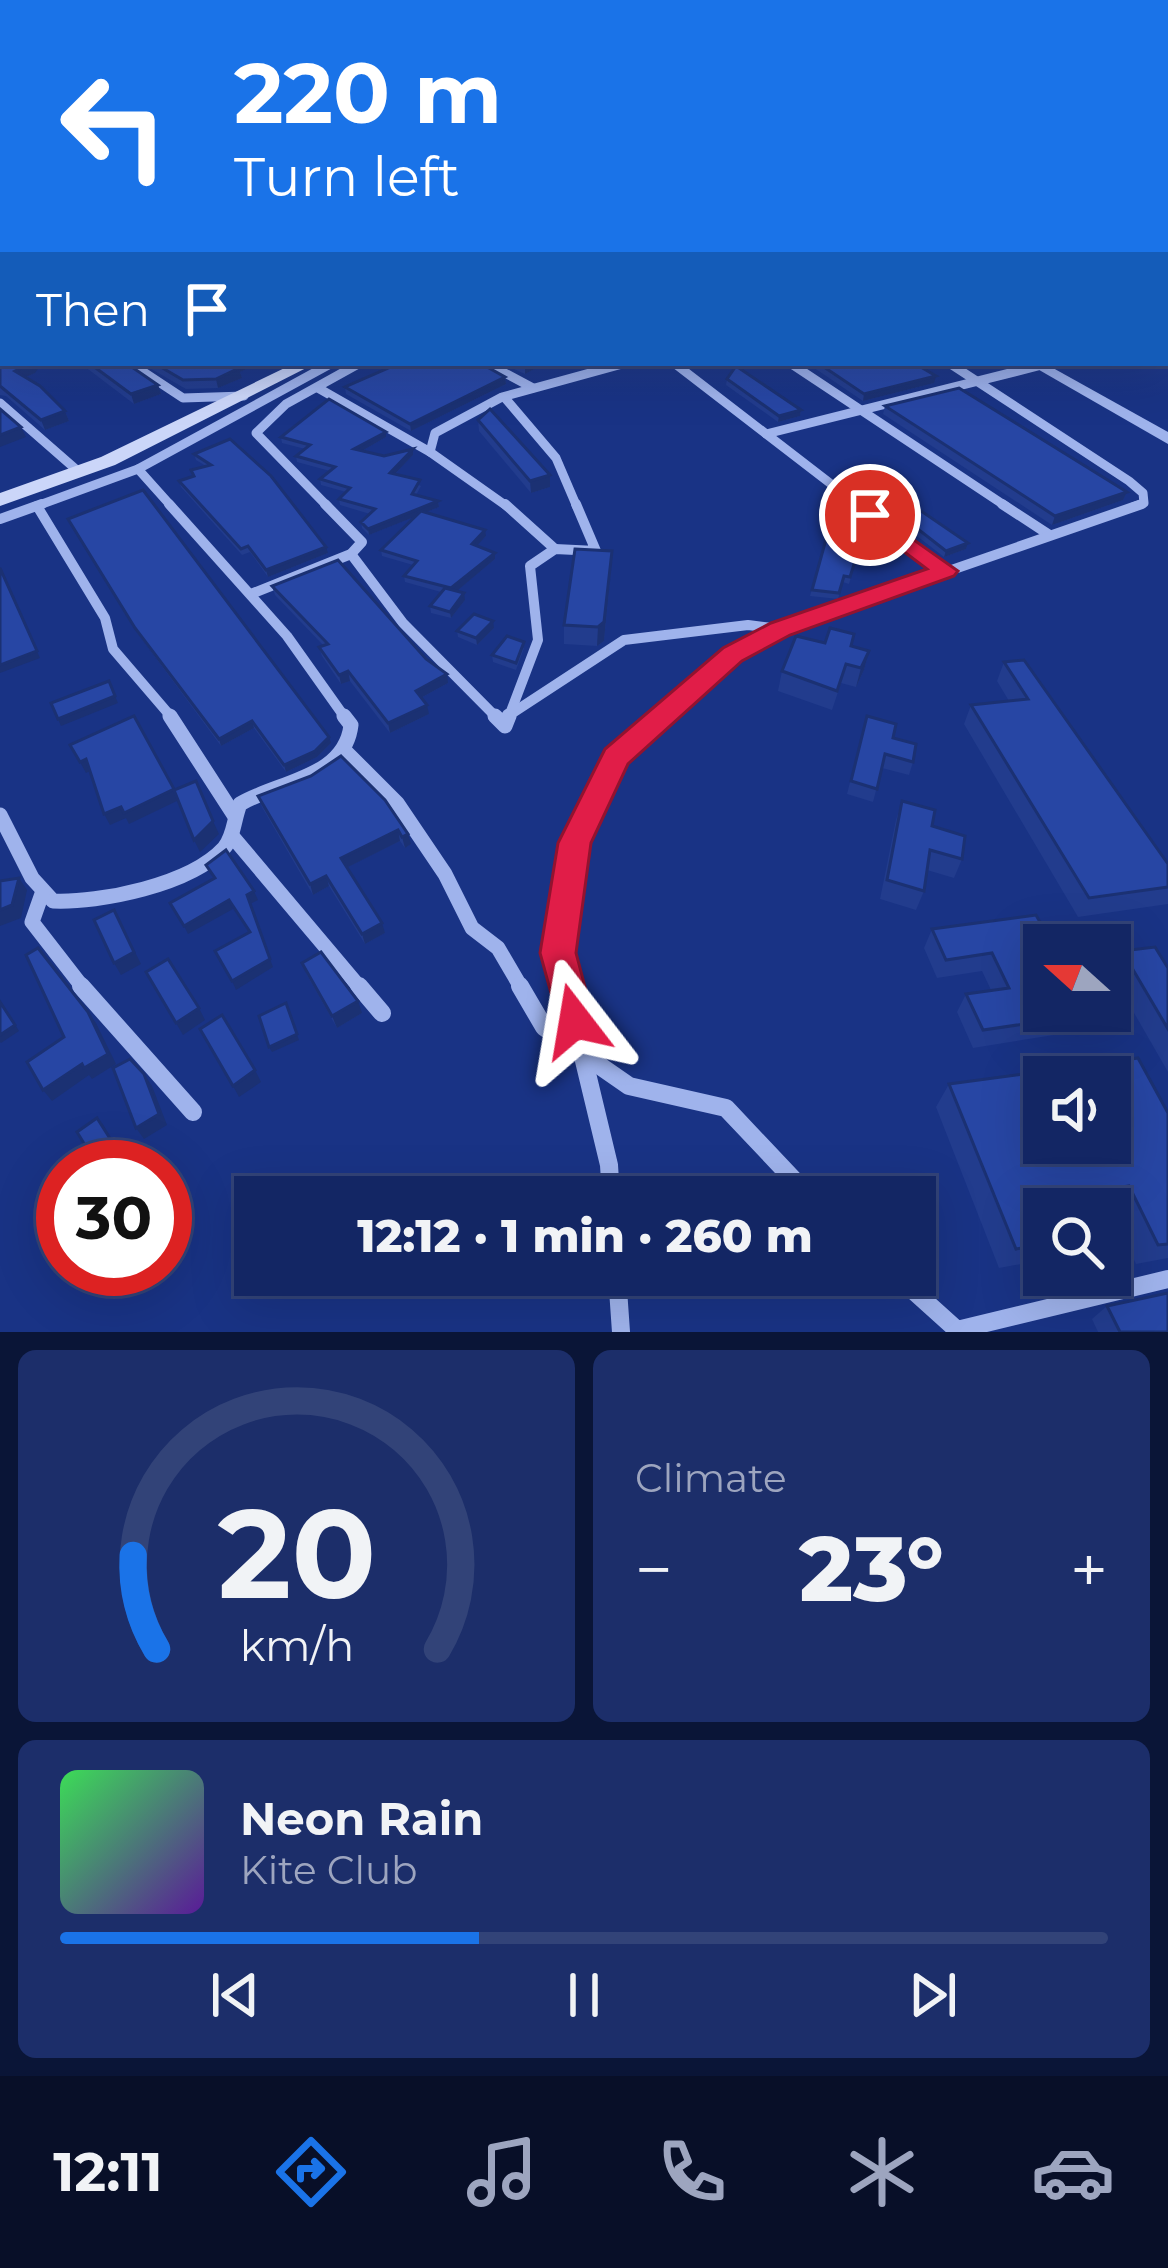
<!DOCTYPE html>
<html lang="en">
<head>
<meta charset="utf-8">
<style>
  :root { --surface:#132664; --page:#1c2e6a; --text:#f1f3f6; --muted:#9da5bf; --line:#324378; --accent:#1a73e8 }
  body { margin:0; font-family:Montserrat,sans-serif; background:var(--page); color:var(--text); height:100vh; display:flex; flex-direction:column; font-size:45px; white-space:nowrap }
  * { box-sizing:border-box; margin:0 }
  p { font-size:39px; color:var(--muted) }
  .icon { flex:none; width:66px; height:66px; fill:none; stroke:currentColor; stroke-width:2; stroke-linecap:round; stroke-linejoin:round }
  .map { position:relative; height:1332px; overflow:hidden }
  .side { display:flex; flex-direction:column; gap:18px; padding:18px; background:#0a1537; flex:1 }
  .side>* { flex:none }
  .banner { position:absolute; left:0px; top:0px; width:1170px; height:366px; box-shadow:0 12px 48px #0002,0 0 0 3px var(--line); background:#1a73e8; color:#fff; overflow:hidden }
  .needle { width:78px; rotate:291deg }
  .tools { position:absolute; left:1023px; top:924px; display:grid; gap:24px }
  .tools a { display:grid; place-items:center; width:108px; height:108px; border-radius:0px; background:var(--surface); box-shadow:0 12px 48px #0002,0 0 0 3px var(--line); font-size:60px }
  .speed { position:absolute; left:36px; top:1140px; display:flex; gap:24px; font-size:60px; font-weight:700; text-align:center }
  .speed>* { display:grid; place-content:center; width:156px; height:156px; border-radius:50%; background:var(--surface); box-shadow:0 12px 48px #0002,0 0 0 3px var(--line); line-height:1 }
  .speed .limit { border:18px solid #d22; background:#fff; color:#111 }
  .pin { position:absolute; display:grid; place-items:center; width:102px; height:102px; color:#fff; margin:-51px; border:6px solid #fff; border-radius:50%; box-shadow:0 3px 12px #0007 }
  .me { position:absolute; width:132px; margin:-66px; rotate:346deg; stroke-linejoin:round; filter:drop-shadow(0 0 9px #0008) }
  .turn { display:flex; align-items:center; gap:42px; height:252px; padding:0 36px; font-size:54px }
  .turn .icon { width:156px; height:156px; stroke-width:2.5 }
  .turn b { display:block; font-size:84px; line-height:102px }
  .then { display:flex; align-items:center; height:114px; padding:0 36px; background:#0003; gap:24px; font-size:45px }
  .big { font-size:90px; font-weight:800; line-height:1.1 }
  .side .tile { flex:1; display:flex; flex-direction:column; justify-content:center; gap:18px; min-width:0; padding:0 42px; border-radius:18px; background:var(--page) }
  .side .dial { align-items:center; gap:0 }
  .dial svg { height:312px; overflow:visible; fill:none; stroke:var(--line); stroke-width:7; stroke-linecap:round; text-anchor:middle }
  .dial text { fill:var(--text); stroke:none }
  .song { display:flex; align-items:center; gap:36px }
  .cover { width:144px; height:144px; border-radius:18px; background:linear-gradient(135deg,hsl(130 70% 55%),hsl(270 70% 35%)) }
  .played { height:12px; border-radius:6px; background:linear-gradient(90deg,var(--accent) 40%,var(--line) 40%) }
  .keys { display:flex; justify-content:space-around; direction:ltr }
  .heat { display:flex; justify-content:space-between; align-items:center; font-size:66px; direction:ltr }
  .side .tiles { flex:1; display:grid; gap:18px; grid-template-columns:1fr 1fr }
  .tile:last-child { grid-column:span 2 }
  .trip { position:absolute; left:234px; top:1176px; width:702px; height:120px; border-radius:0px; background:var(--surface); box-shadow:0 12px 48px #0002,0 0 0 3px var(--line); font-weight:800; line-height:120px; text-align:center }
  .tab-bar { display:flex; height:192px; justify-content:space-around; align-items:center; background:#080f28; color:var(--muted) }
  .tab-bar .icon { width:84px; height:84px }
  .tab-bar .active { color:var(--accent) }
  .tab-bar b { font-size:54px; color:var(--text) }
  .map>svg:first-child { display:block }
</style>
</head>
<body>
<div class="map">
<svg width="1168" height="1332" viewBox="0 0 1168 1332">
  <rect width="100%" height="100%" fill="#193385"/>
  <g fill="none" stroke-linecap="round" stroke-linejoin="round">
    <!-- minor-far3 -->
    <g stroke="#9fb3ec" stroke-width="9">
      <polyline points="130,363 183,398 244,396"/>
      <polyline points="486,363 533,388"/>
      <polyline points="674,363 861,507"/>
      <polyline points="790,363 1007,507"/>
      <polyline points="949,363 1129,481 1143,493 1144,503 1133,507"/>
      <polyline points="318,388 430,452"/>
      <polyline points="505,398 556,458 577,507"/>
      <polyline points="0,403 79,472"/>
      <polyline points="766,434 1038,366"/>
      <polyline points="138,469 172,507"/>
      <polyline points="34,507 138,469 332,363"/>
      <polyline points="328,507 256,433 286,404 360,363"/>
      <polyline points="508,507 430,452 435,433 502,397 626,363"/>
    </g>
    <!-- minor-far2 -->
    <g stroke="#9fb3ec" stroke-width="10">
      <polyline points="169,504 287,636 346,719"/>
      <polyline points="505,504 555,549"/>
      <polyline points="857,504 945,571"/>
      <polyline points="1002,504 1048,534"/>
      <polyline points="37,506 105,618 113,649 173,719"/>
      <polyline points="0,519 42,504"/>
      <polyline points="351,554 403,623 498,719"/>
      <polyline points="251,594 351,554 362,542 325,504"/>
      <polyline points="514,712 624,640 748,625 781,629 1142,504"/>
      <polyline points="508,719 538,640 530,566 555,549 596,551 576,504"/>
      <polyline points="660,719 733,654 779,630"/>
    </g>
    <!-- minor-far1 -->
    <g stroke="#9fb3ec" stroke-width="15">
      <polyline points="170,716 234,815"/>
      <polyline points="495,716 505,726 509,716"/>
      <polyline points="345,751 397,803 445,874 472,928 498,948 522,989"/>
      <path d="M0,815L32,878L53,901C100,903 190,885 224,848C234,837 234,818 240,804C279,781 345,778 351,725L344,716"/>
      <polyline points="232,836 361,989"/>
      <polyline points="43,891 32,922 84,989"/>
      <polyline points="567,989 558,953 575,843 616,757 663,716"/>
    </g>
    <!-- minor -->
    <g stroke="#9fb3ec" stroke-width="18">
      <polyline points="81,986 193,1112"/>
      <polyline points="359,986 382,1013"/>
      <polyline points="520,986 544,1027 629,1086 726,1108 810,1197"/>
      <polyline points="566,986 609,1165 611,1197"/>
      <polyline points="617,1275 621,1332"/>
      <polyline points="896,1275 957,1330 1168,1279"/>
    </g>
    <!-- tertiary -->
    <polygon fill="#9fb3ec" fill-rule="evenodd" points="1027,363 1044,363 1168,432 1168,444"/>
    <!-- secondary -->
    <g fill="#cbd6f9" fill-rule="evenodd">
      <polygon points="1168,280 1168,289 1167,289 1167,280"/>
      <polygon points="295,363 316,363 115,465 0,506 0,493 101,457"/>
    </g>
  </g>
  <!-- wall -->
  <g fill="#223c8d">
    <polygon points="0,261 35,373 26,377 65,411 69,421 45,430 6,396 0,395"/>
    <polygon points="80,363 126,363 158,385 161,394 134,404"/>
    <polygon points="141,363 260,363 240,372 242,378 218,388 186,389"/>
    <polygon points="501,363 546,363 525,374"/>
    <polygon points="807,363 914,363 934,383 863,401"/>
    <polygon points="505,377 506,384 411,431 346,394 345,387"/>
    <polygon points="727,379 801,410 800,416 778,422 726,385"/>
    <polygon points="885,406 1127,492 1123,500 1052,525 883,414"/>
    <polygon points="478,420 550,475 550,487 531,493 479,431"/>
    <polygon points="281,437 386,437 362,451 384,456 413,455 395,474 421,486 416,495 438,501 439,507 426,512 486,536 477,545 495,559 456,591 465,600 451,618 431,613 430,606 441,592 405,582 404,576 413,565 382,556 381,550 416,516 369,535 362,528 361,522 370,514 340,505 339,499 346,492 321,485 320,479 330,471 297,462 296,456 305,449 282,443"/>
    <polygon points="194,454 328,553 268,577 250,552 242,555 181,487 179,481 194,476 206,466 196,460"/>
    <polygon points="896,512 968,543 966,549 944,557 895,519"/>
    <polygon points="68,519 331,743 317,757 286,772 254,728 221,746 138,634"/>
    <polygon points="880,526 876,540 852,535 854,529"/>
    <polygon points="828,532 862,539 849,584 843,582 838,599 810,596"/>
    <polygon points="611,570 604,641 597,646 564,644 564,625"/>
    <polygon points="272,586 448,683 421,698 429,714 390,733 350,681 341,684 322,656 319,647 323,645 275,595"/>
    <polygon points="494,628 477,645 458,637 457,631"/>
    <polygon points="825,643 851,646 869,651 864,670 856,687 841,683 832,710 778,691 782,671"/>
    <polygon points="524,648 516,670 493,662 492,655"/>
    <polygon points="1004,662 1168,864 1168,904 1078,917 964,724 971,705 1009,701 997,681"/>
    <polygon points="867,716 893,738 913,762 909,775 882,768 873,802 847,794"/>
    <polygon points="341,756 411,844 405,848 400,841 347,867 385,933 365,944 329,886 313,895 262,807 258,796 311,776"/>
    <polygon points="902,801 932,826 962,859 954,878 927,870 924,891 916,910 880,899 896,820"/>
    <polygon points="1036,915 1092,1014 1079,1031 973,1048 957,1012 966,994 991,990 982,971 937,978 924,948 932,929"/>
    <polygon points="1122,951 1168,968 1168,1072 1110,971"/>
    <polygon points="302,963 362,1013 337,1028 307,975"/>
    <polygon points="1138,1058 1168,1113 1168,1258 1136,1264 1109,1206 1092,1209 1044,1209 1044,1260 999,1268 936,1107 949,1084 1024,1074 1044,1117 1044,1143 1110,1143 1110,1077 1072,1077 1080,1067"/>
    <polygon points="1107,1306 1168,1332 1098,1332 1092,1319"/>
  </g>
  <!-- shaded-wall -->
  <g fill="#1b3173">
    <polygon points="31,363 42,363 35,373 19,380 15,371"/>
    <polygon points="237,363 260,363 240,372 242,378 218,388 216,379"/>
    <polygon points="533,363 546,363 525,374 525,367"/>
    <polygon points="936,376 934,383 863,401 864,394"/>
    <polygon points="505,377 506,384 411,431 410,424"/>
    <polygon points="158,385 161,394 134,404 131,394"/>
    <polygon points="801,410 800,416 778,422 779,416"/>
    <polygon points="65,411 69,421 45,430 41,420"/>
    <polygon points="21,427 26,437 0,447 0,435"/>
    <polygon points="386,432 386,437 355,455 354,449"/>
    <polygon points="413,449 413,455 390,479 390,473"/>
    <polygon points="550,475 550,487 531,493 530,481"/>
    <polygon points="1127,492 1123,500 1052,525 1055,516"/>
    <polygon points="438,501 439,507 369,535 368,529"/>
    <polygon points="485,530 486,536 473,550 472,544"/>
    <polygon points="968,543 966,549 944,557 946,551"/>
    <polygon points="326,547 328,553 268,577 266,570"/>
    <polygon points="612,551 604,641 597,646 598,627"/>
    <polygon points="495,553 495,559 452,595 451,588"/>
    <polygon points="0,567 40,658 0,673"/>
    <polygon points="464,593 465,600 451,618 450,612"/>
    <polygon points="493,621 494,628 477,645 476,638"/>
    <polygon points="869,651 864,670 856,687 861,668"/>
    <polygon points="348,671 350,681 341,684 339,675"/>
    <polygon points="447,674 448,683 417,700 416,691"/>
    <polygon points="115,696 118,703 61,726 58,719"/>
    <polygon points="427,705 429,714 390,733 388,723"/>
    <polygon points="252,721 254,728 221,746 219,739"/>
    <polygon points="329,737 331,743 317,757 286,772 284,765"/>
    <polygon points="86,759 92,770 86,773 80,762"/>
    <polygon points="174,789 179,800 129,824 126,818 110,825 104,814"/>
    <polygon points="213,821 219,834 200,852 194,840"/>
    <polygon points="398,830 400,841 344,869 341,858"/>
    <polygon points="408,834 411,844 405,848 402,837"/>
    <polygon points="326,876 329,886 313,895 310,884"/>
    <polygon points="19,878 27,890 21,918 0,926 0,910"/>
    <polygon points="254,891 258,900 250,904 273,967 236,990 232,981 270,959 247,895"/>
    <polygon points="229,900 233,909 188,934 184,926"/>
    <polygon points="114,910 141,964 121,975 114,963"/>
    <polygon points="382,923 385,933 365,944 362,934"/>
    <polygon points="0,1000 19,1031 1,1043 0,1042"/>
    <polygon points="358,1001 362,1013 337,1028 332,1016"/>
    <polygon points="286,1003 299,1040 272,1052 269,1047"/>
    <polygon points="199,1008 205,1020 183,1035 176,1023"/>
    <polygon points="88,1012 96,1023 116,1064 92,1079 89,1075 52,1101 43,1090"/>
    <polygon points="255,1070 261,1082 239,1097 233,1086"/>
    <polygon points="144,1074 152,1086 167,1125 144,1139 136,1128"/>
    <polygon points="102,1123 120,1153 99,1167 96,1163"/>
  </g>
  <!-- building -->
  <g fill="#2746a4" stroke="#1b3173" stroke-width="3">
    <polygon points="3,259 3,363 31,363 15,371 40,386 65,411 41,420 0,386 0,261"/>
    <polygon points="89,363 126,363 158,385 131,394"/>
    <polygon points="154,363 237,363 232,365 239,368 216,379 183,380"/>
    <polygon points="400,363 480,363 505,377 410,424 345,387"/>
    <polygon points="818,363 914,363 936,376 864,394"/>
    <polygon points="736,366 801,410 779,416 727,379"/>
    <polygon points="959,388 1127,492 1055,516 885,406"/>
    <polygon points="329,399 386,432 354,449 384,456 413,449 390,473 420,480 412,494 438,501 368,529 361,522 375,509 339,499 350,488 320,479 335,467 296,456 310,445 281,437"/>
    <polygon points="0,409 21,427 0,435"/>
    <polygon points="490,409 550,475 530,481 478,420"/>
    <polygon points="230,439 271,476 326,547 266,570 248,546 241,549 179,481 194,476 191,470 211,465 194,454"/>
    <polygon points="143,490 329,737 315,751 284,765 252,721 219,739 135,628 68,519"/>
    <polygon points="905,500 968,543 946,551 896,512"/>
    <polygon points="421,511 485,530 472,544 495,553 451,588 404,576 417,561 381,550"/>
    <polygon points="860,512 880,526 877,534 854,529"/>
    <polygon points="828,532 862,539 850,577 844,576 839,593 812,590"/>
    <polygon points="575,549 612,551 604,622 598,627 564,625"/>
    <polygon points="338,560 426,659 447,674 416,691 427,705 388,723 348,671 339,675 319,647 328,644 272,586"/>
    <polygon points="0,568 37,651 0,665"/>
    <polygon points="445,588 464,593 450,612 430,606"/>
    <polygon points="474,614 493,621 476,638 457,631"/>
    <polygon points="830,628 854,634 851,646 869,651 861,668 846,664 837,691 782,671 796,636 825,643"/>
    <polygon points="507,636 524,642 516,663 492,655"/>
    <polygon points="1024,660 1168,864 1168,887 1089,898 971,705 1028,699 1004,662"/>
    <polygon points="109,681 115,696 58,719 51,703"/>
    <polygon points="134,716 174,789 124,813 121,807 104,814 86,759 80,762 70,745"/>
    <polygon points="867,716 896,724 893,738 916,744 913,762 885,754 877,789 851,781"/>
    <polygon points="341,756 385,800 408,834 402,837 398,830 341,858 382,923 362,934 326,876 310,884 258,796 311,776"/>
    <polygon points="196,781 213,821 194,840 174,790"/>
    <polygon points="902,801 935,810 932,826 965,836 962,859 930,850 924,891 887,880"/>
    <polygon points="226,850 254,891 247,895 270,959 232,981 215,951 250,932 229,900 184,926 170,903 215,878 206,865"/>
    <polygon points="19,878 12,905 0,910 0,881"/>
    <polygon points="114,910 134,952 114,963 94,920"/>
    <polygon points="1036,915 1053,945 1044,945 1044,1011 1090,1011 1092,1014 983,1030 966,994 1009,988 992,953 946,960 932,929"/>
    <polygon points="1155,947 1168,968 1168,1029 1122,951"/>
    <polygon points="38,948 88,1012 108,1054 84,1068 82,1064 43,1090 27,1062 64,1037 26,955"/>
    <polygon points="321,952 358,1001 332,1016 302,963"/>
    <polygon points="168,959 199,1008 176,1023 146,972"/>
    <polygon points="0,1002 15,1025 0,1035"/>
    <polygon points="286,1003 297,1034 269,1047 259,1016"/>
    <polygon points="222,1015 255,1070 233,1086 200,1029"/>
    <polygon points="1138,1058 1168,1113 1168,1244 1158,1245 1129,1186 1075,1195 1082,1209 1044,1209 1044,1244 1016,1249 949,1084 1024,1074 1044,1117 1044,1143 1110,1143 1110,1077 1085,1077 1080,1067"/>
    <polygon points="130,1059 144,1074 159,1114 136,1128 113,1068"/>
    <polygon points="97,1118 116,1148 96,1163 77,1132"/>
    <polygon points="1168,1293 1168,1332 1120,1332 1107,1306"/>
  </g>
  <!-- sky -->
  <linearGradient id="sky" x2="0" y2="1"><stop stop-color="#0e1c49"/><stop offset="0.53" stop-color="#385094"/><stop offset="1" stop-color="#385094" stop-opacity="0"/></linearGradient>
  <rect width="1168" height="396" fill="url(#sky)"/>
  <!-- route -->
  <polygon fill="#e11d48" stroke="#92132f" stroke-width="3" points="870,509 958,571 954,576 790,635 742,661 628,764 591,843 576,953 594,1021 589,1033 575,1038 562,1033 540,953 558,843 605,749 723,648 771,623 927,569 862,520 859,515"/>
</svg>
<div class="tools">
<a><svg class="needle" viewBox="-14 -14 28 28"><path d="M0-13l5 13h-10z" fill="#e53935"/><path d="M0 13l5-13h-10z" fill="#9da5bf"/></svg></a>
<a><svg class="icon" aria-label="sound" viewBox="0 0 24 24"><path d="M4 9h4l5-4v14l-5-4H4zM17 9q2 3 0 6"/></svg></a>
<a><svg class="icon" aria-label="search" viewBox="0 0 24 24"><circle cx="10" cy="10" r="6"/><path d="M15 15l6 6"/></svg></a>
</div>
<div class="speed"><div class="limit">30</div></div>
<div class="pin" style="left:870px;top:515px;background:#d93025"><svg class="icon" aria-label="arrive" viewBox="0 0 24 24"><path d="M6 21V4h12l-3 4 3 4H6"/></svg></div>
<svg class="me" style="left:575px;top:1021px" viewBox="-20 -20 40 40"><path d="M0-17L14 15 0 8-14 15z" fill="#e11d48" stroke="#fff" stroke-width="4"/></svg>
<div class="trip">12:12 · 1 min · 260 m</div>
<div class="banner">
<div class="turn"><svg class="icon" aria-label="left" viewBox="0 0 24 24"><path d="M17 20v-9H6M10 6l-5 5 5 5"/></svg><div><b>220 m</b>Turn left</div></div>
<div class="then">Then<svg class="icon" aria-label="arrive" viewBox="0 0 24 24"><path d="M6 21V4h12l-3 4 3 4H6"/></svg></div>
</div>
</div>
<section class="side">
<div class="tiles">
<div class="tile dial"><svg viewBox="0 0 100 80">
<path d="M14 69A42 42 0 1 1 86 69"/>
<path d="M14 69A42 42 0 0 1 8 45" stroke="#1a73e8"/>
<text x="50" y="56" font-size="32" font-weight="700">20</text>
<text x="50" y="72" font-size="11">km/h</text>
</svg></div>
<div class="tile"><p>Climate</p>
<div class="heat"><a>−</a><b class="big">23°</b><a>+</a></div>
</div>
<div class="tile">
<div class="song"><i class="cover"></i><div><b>Neon Rain</b><p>Kite Club</p></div></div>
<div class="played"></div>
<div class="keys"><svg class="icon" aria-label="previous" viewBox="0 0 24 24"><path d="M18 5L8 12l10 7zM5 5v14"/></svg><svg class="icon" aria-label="pause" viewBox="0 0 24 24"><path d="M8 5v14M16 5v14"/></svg><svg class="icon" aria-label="next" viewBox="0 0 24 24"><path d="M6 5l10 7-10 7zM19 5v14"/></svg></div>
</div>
</div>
</section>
<nav class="tab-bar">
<b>12:11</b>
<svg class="icon active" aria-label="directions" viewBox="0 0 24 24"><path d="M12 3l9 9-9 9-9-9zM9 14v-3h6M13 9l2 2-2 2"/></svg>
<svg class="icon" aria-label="music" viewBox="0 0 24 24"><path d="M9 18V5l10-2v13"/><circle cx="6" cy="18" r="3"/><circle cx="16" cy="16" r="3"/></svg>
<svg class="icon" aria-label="phone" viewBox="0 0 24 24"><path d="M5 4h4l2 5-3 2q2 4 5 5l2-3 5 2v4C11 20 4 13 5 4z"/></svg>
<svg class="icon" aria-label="climate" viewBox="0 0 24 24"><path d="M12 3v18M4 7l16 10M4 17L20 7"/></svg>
<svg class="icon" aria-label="car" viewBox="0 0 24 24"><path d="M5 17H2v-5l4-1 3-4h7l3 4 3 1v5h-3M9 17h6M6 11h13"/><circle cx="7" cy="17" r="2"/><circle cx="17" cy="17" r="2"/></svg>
</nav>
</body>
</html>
